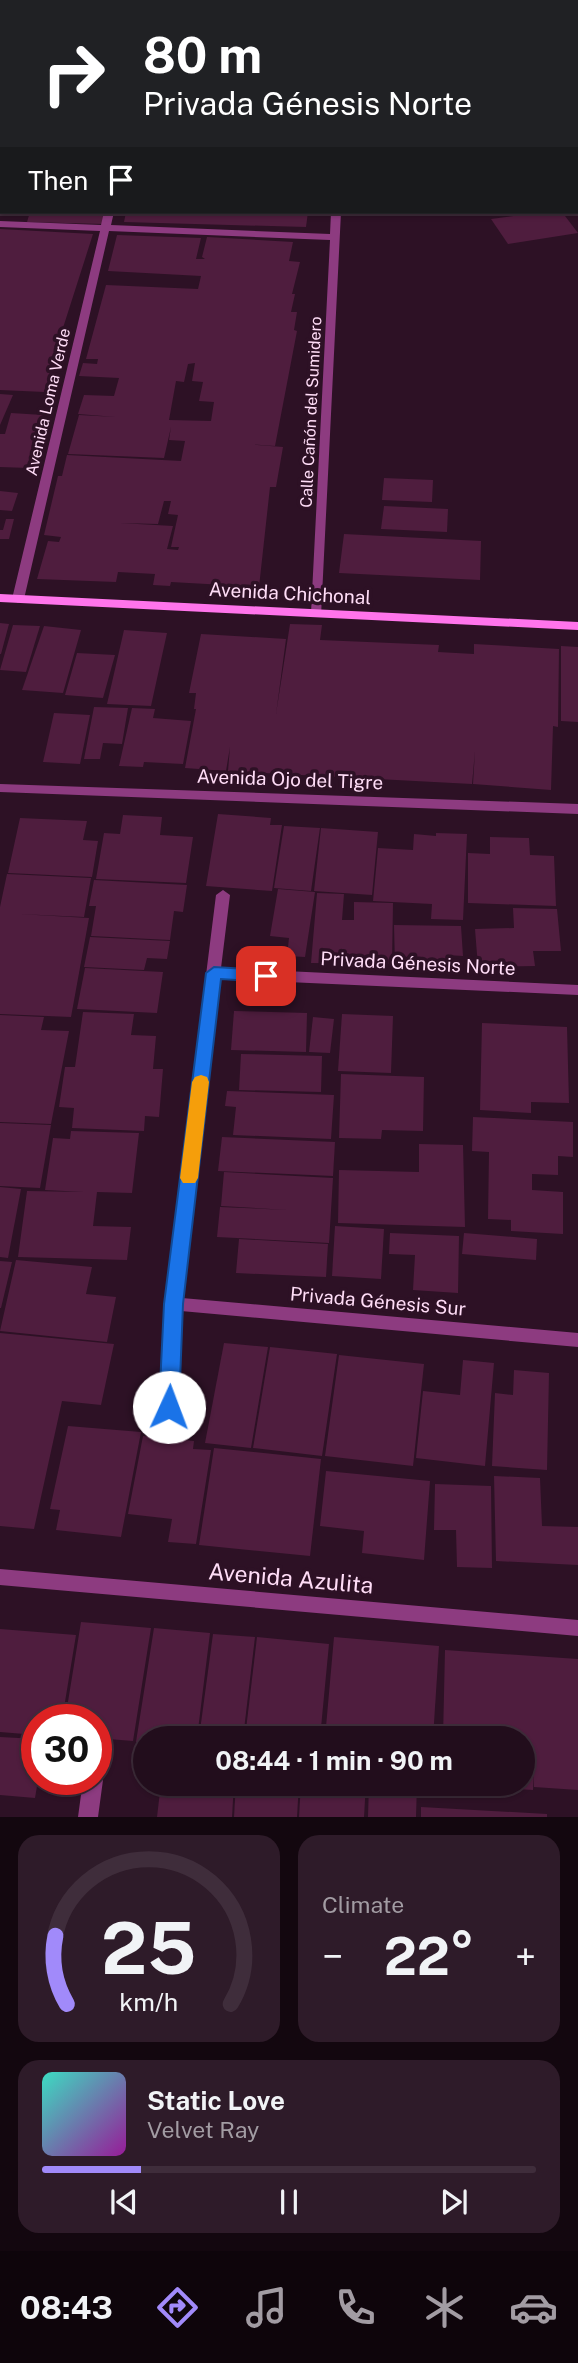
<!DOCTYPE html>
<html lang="en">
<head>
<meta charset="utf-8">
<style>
  :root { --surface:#220d1c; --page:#2e1b29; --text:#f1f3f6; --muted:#a29ca3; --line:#3f2d3b; --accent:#a18afa }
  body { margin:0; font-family:"Public Sans",sans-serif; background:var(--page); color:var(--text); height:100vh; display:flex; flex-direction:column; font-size:26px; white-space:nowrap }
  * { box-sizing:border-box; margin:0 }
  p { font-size:23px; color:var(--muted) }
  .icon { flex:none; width:38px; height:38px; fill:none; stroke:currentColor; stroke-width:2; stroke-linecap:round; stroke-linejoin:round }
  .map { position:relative; height:1817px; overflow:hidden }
  .side { display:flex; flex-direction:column; gap:18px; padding:18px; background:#13070f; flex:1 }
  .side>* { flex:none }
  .banner { position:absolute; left:0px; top:0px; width:579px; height:214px; box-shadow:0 2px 5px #0004,0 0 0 2px var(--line); background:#202124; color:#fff; overflow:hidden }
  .speed { position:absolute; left:21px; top:1704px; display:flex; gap:14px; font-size:35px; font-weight:700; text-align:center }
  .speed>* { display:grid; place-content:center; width:91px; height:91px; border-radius:50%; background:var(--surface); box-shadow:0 2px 5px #0004,0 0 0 2px var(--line); line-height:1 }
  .speed .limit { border:10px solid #d22; background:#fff; color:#111 }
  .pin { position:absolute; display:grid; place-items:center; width:60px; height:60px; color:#fff; margin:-30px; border-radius:14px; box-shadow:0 4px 10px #0006 }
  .me { position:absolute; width:77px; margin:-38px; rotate:2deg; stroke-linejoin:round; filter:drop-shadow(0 0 5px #0008) }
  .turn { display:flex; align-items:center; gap:24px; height:147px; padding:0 28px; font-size:32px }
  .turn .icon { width:91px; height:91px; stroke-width:2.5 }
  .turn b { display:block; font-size:49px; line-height:60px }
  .then { display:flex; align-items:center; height:66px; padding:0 28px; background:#0003; gap:14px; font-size:26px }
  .big { font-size:52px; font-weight:700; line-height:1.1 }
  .side .card { flex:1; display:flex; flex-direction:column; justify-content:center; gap:10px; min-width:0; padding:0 24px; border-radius:21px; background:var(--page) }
  .side .dial { align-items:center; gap:0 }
  .dial svg { height:182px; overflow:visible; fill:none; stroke:var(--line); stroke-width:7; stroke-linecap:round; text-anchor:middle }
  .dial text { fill:var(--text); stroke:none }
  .song { display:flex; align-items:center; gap:21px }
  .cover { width:84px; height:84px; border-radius:10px; background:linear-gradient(135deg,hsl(170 70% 55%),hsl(300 70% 35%)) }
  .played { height:7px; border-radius:4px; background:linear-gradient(90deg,var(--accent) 20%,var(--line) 20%) }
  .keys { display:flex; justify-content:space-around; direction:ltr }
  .heat { display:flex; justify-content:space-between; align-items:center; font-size:38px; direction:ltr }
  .side .tiles { flex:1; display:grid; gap:18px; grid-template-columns:1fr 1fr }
  .card:last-child { grid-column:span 2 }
  .trip { position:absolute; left:133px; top:1726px; width:402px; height:70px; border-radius:35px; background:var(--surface); box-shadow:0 2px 5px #0004,0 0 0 2px var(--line); font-weight:700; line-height:70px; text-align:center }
  .tabs { display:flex; height:112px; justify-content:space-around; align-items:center; background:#0e050b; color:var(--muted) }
  .tabs .icon { width:49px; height:49px }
  .tabs .active { color:var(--accent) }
  .tabs b { font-size:32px; color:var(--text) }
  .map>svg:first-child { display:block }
</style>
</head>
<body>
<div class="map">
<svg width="578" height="1817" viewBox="0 0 578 1817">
  <rect width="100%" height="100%" fill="#2d1125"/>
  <!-- building -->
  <g fill="#4f1d3e" fill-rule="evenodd">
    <polygon points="30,212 105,212 103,224 27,222"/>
    <polygon points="126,212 308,212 306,227 124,222"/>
    <polygon points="542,212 562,212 578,233 508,244 491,219"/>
    <polygon points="0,229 93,234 54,356 58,356 45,392 0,390"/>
    <path d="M117,235L201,238L196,259H205L202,257L207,237L293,242L289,261L300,262L292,294H295L291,312H297L294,330L297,331L275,446L246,444L283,447L276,487H270L259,587L171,582L170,586L153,585L155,574L118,572L116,582L37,579L48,541L59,542L61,537L44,535L58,476H62L67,455L181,461L185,441L169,440L171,427L164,458L68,454L79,415L116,417L78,414L84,395L114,396L119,378L79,376L83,363L97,364L98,359H86L106,285L198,289L201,276L108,271ZM195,363L192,381L203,382L199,401L214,402L211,421L169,420L176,381L184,382L188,364ZM164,501H171L168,514L178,515L171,547H179L178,550L167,549L173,526L120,523L158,524Z"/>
    <polygon points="0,394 13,395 0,425"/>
    <polygon points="11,413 43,415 29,468 0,467 0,434 5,434"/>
    <polygon points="384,478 433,480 432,502 382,500"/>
    <polygon points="0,491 18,493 12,511 0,510"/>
    <polygon points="384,506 448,509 447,532 381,529"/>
    <polygon points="6,519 14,519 9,539 0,539 0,530 3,530"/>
    <polygon points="344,534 481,541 480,580 339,573"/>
    <polygon points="0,623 9,624 1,654 0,654"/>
    <polygon points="290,624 322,625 320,640 439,645 438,652 474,654 474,644 559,649 558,727 553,726 551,790 473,784 475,751 472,784 228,771 230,747 226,771 185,768 196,709 194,709 196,693 189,693 201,634 286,639 276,714"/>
    <polygon points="13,625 40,626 26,672 0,670"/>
    <polygon points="44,626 81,630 63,693 22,690"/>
    <polygon points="124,630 167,633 151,706 107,704"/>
    <polygon points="561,646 578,647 578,722 561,721"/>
    <polygon points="77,653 115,655 103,698 65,695"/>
    <polygon points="94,707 128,708 122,744 103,743 100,759 84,759"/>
    <polygon points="132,708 155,709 153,718 191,721 183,764 144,762 143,767 119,766"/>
    <polygon points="54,713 90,715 80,764 43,762"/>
    <polygon points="218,814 271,818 270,825 282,825 272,891 206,886"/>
    <polygon points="123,815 162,817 160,835 193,837 186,883 96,879 104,833 120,834"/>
    <polygon points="20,818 87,821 83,840 98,841 92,877 8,873"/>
    <polygon points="284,826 320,828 311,891 274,888"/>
    <polygon points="321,828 378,832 372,895 314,891"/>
    <polygon points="436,833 467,834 463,920 431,919 432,904 373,901 378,848 413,850 414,834 436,836"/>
    <polygon points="490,837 529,838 530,855 554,856 556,906 468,903 468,853 490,854"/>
    <polygon points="7,874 91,878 84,917 19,914 89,918 71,1017 0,1014 0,907"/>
    <polygon points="94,880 187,885 183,912 174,911 170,940 91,936 96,906 89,906"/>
    <polygon points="278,889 315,892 305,957 287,956 289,938 270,936"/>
    <polygon points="317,893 344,894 342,920 354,920 354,902 393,903 392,964 311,963"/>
    <polygon points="513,908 557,909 561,951 533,951 535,966 478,967 475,929 514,928"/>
    <polygon points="394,925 461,926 463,956 447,955 447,967 395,966"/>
    <polygon points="90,937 170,941 167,959 147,958 144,970 84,967"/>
    <polygon points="85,968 163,972 157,1013 77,1009"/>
    <polygon points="234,1011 307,1013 306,1052 231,1050"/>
    <polygon points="83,1012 134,1014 131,1035 156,1036 153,1069 163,1069 159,1117 145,1116 144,1131 72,1128 74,1108 59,1107 65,1067 75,1067"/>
    <polygon points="342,1014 393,1016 391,1073 338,1071"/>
    <polygon points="0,1015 44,1017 41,1030 69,1031 51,1124 0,1122"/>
    <polygon points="313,1017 334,1019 330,1053 309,1052"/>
    <polygon points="482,1023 567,1027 569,1103 531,1102 531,1113 480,1110"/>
    <polygon points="241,1054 322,1056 321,1092 239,1090"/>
    <polygon points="341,1074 424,1077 423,1131 382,1130 381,1139 339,1138"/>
    <polygon points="227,1091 334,1095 331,1139 233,1135 236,1107 225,1106"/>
    <polygon points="473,1117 573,1122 573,1157 558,1156 558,1175 532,1174 532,1190 563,1192 563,1234 511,1231 511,1220 488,1219 489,1152 472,1151"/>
    <polygon points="0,1123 51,1125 40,1188 0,1186"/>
    <polygon points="71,1131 139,1133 132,1193 97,1192 93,1226 131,1227 127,1260 18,1257 27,1191 84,1192 45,1190 53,1138 70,1139"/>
    <polygon points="222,1137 335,1142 333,1176 218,1171"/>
    <polygon points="419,1144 463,1145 465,1227 338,1223 339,1170 419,1172"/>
    <polygon points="224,1172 333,1178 329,1243 217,1237 220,1207 288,1210 221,1206"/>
    <polygon points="0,1187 21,1189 8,1258 0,1257"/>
    <polygon points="335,1226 384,1229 381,1279 332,1276"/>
    <polygon points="390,1233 459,1236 458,1293 413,1290 415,1255 389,1254"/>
    <polygon points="464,1233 537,1239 536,1260 462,1254"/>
    <polygon points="239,1239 328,1244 326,1277 236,1273"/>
    <polygon points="16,1260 92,1267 86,1294 116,1297 107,1342 0,1331"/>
    <polygon points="0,1261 12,1262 1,1308 0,1308"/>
    <polygon points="0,1333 114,1344 101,1405 62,1401 34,1529 0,1526"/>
    <polygon points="224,1343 268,1347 251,1448 205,1443"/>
    <polygon points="270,1347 337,1354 322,1456 253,1448"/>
    <polygon points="339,1355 424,1364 413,1466 325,1456"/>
    <polygon points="463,1360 494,1363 485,1466 416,1458 423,1391 460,1395"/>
    <polygon points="514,1370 549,1373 547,1470 492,1466 495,1393 513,1395"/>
    <polygon points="68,1426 141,1432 121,1537 56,1530 60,1510 50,1509"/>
    <polygon points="143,1436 194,1441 193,1449 211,1450 196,1544 168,1542 172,1519 128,1514"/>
    <polygon points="214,1448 321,1459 310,1556 199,1545"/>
    <polygon points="326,1471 430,1481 424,1560 362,1553 364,1531 320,1526"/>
    <polygon points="494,1476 540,1478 542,1526 578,1527 578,1565 496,1561"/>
    <polygon points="435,1484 491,1486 492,1568 457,1567 456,1530 434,1530"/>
    <polygon points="81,1622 151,1628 133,1741 96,1738 96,1720 65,1720"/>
    <polygon points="154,1628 210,1633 197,1738 145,1738 145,1742 136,1742"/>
    <polygon points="0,1629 76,1635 62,1720 37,1720 37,1735 0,1732"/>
    <polygon points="213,1634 255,1637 243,1738 199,1738"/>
    <polygon points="257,1637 329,1644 320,1738 245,1738"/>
    <polygon points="334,1637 439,1646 433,1738 325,1738"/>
    <polygon points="445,1650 578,1659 578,1790 534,1787 534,1773 533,1790 446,1785 446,1783 523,1783 523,1738 443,1738"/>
    <polygon points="0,1737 37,1739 38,1780 35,1798 0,1795"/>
    <polygon points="161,1783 234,1783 232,1817 157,1817"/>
    <polygon points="236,1783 299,1783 297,1817 234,1817"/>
    <polygon points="301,1783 366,1783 364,1817 299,1817"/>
    <polygon points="369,1783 417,1783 416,1817 368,1817"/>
    <polygon points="421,1807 547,1814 547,1817 421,1817"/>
  </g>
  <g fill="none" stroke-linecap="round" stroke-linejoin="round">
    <!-- street -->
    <g fill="#8d3b80" fill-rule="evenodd">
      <polygon points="10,0 18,0 9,2"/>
      <polygon points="147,0 156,0 157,2 148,2"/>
      <polygon points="227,0 235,0 226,2"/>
      <polygon points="428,0 436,0 427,2"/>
      <polygon points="2,9 2,16 0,17 0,10"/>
      <polygon points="104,212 114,212 111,225 330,234 331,212 341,212 321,616 317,617 311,613 330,240 109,231 24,599 18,603 12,599 100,231 0,227 0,221 101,225"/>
      <polygon points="0,784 578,804 578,814 0,792"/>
      <polygon points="223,890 230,895 221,968 578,985 578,995 220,979 182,1298 578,1333 578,1347 181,1311 177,1407 175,1412 169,1414 163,1412 161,1407 165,1304 216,895"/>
      <polygon points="0,1569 578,1620 578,1636 0,1585"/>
      <polygon points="99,1739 106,1742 108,1748 103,1768 96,1771 96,1740"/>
      <polygon points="96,1772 100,1773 103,1780 98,1817 78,1817 83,1780 96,1780"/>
    </g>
    <!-- secondary -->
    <polygon fill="#ff74eb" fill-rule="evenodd" points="0,594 578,622 578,630 0,602"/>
  </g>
  <!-- route -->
  <polygon fill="#1a73e8" stroke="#114b97" stroke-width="2" points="214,967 266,970 274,976 266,982 221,979 183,1304 179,1407 176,1412 169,1415 162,1412 159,1407 164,1304 206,973"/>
  <!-- slow -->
  <polygon fill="#f59e0b" points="201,1075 207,1077 209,1082 198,1178 195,1183 183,1183 180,1178 192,1082 195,1077"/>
  <g text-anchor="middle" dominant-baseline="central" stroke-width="7" stroke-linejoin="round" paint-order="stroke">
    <!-- far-street labels -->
    <g font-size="16" fill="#ffddf7" stroke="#2d1125">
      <text transform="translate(48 402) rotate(-77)">Avenida Loma Verde</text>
      <text transform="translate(311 412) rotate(-87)">Calle Cañón del Sumidero</text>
    </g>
    <!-- street labels -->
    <g font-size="19" fill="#ffddf7" stroke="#2d1125">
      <text transform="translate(290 593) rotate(3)">Avenida Chichonal</text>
      <text transform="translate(290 779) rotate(2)">Avenida Ojo del Tigre</text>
      <text transform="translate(418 963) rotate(3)">Privada Génesis Norte</text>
      <text transform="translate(378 1301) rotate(5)">Privada Génesis Sur</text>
    </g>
    <!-- near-street labels -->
    <g font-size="23" fill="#ffddf7" stroke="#2d1125">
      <text transform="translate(291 1578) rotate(5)">Avenida Azulita</text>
    </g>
  </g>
</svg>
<div class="speed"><div class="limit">30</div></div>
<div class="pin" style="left:266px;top:976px;background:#d93025"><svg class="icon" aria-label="arrive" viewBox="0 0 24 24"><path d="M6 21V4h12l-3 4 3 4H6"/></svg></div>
<svg class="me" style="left:169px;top:1407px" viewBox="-20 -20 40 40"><circle r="19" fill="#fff"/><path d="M0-13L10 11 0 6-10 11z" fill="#1a73e8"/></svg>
<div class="trip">08:44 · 1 min · 90 m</div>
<div class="banner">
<div class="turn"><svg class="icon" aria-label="right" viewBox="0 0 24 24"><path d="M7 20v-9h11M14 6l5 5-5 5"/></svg><div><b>80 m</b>Privada Génesis Norte</div></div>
<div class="then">Then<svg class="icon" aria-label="arrive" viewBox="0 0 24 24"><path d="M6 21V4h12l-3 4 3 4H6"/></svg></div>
</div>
</div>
<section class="side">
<div class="tiles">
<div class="card dial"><svg viewBox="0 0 100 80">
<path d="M14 69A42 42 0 1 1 86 69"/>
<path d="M14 69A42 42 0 0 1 9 39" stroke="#a18afa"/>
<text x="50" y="56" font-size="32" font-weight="700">25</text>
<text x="50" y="72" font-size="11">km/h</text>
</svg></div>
<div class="card"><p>Climate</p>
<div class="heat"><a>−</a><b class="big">22°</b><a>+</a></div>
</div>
<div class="card">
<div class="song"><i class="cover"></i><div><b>Static Love</b><p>Velvet Ray</p></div></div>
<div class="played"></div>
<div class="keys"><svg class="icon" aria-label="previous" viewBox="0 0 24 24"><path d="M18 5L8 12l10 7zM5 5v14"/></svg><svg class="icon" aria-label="pause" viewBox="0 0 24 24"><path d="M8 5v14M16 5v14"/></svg><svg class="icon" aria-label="next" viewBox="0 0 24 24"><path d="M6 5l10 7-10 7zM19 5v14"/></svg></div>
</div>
</div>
</section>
<nav class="tabs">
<b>08:43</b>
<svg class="icon active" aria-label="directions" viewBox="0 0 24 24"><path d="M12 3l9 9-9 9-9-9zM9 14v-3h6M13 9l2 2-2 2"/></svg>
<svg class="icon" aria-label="music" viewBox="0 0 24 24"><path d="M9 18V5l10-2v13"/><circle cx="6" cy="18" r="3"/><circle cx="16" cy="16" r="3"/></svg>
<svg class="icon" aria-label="phone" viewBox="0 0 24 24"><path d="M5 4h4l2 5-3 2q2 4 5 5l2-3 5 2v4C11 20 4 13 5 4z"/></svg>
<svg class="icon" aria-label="climate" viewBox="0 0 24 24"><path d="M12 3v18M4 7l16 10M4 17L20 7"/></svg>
<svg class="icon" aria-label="car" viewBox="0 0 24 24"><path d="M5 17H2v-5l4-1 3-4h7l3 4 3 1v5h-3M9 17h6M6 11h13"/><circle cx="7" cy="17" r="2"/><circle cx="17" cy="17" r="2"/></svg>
</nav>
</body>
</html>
